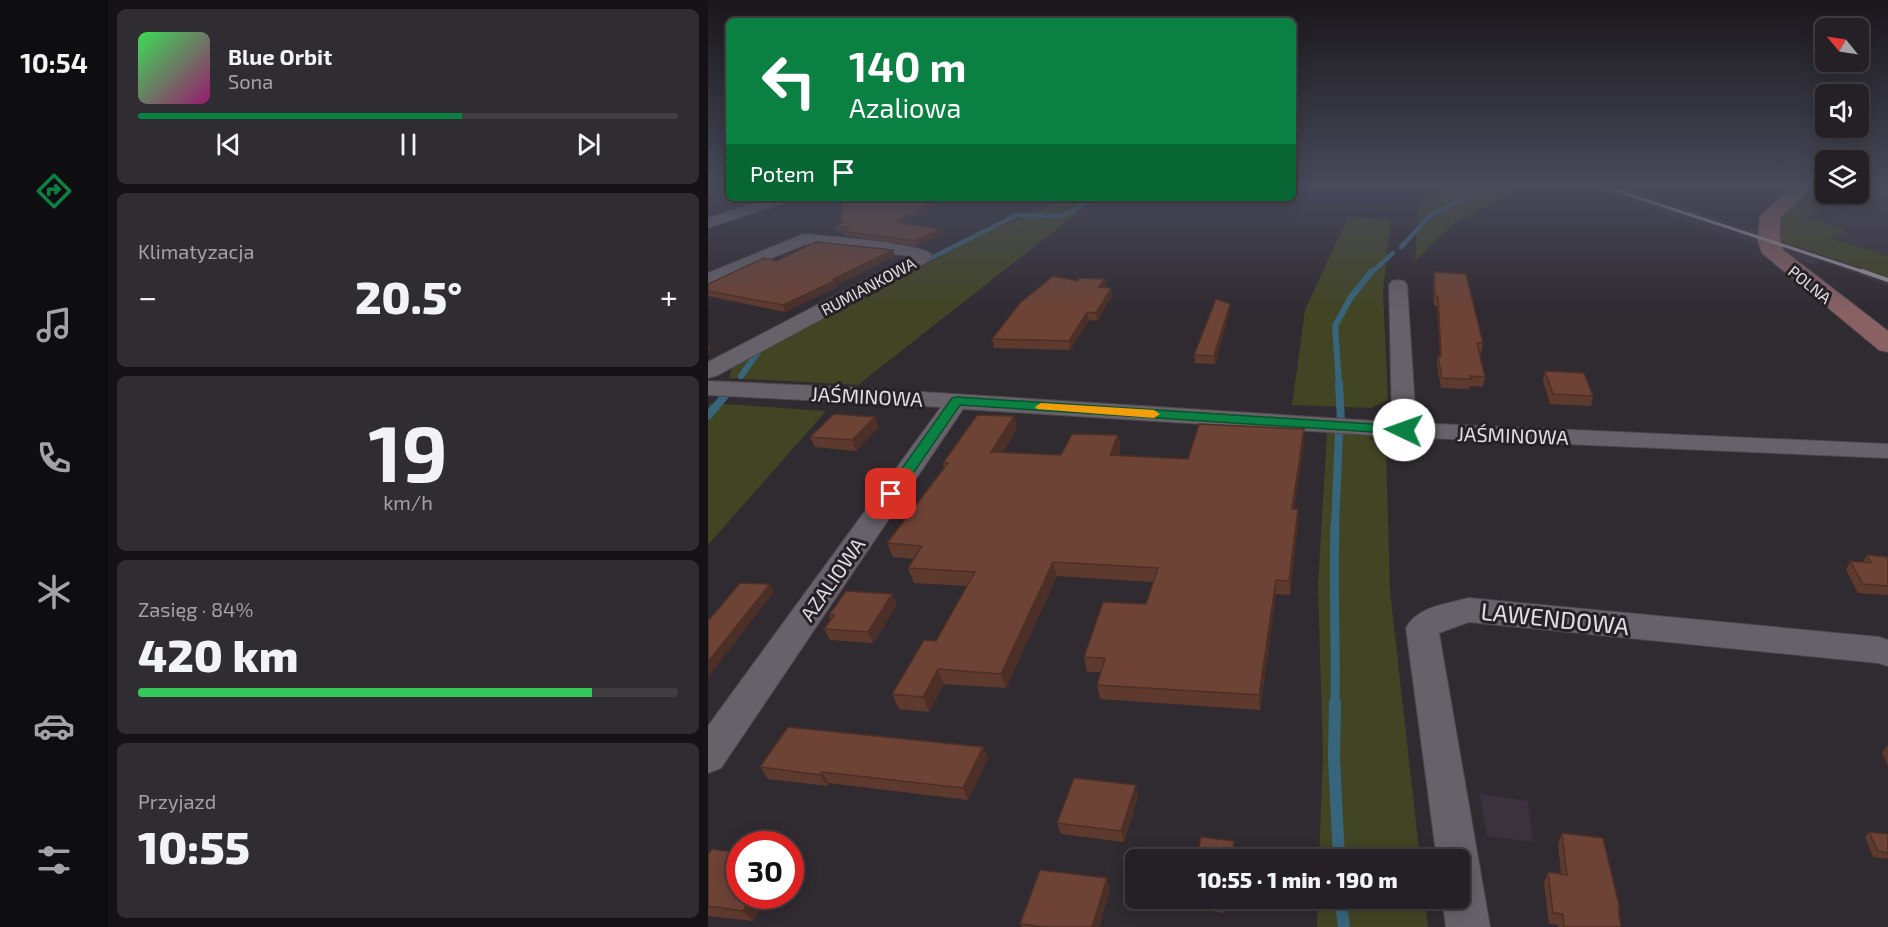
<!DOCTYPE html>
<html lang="pl">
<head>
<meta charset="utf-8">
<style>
  :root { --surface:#242025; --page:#302d32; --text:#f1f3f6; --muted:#a3a3a7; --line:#413e42; --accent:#0b8043 }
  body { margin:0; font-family:"Exo 2",sans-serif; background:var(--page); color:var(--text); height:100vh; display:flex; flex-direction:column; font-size:22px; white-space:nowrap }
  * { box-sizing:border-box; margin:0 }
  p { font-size:20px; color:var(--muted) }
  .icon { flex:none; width:33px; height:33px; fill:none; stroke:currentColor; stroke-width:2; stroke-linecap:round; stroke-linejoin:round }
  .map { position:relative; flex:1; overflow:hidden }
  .details { display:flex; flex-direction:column; gap:9px; padding:9px; background:#141214; width:600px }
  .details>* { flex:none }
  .guide { position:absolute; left:18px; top:18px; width:570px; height:183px; border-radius:9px; box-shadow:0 3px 15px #0003,0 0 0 2px var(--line); background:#0b8043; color:#fff; overflow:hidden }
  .needle { width:39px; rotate:300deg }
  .controls { position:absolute; left:1107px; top:18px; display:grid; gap:12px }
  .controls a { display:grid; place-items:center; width:54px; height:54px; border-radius:9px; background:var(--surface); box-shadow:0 3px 15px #0003,0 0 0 2px var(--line); font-size:30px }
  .speed { position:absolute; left:18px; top:831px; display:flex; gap:12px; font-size:30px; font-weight:700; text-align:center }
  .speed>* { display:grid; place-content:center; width:78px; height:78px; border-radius:50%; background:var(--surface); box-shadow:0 3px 15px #0003,0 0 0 2px var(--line); line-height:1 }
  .speed .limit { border:9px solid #d22; background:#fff; color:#111 }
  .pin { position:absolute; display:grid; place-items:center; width:51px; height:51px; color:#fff; margin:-26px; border-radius:12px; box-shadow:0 3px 9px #0006 }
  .me { position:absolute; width:66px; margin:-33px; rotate:273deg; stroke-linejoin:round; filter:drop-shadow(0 0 4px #0008) }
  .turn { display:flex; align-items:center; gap:21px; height:126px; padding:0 24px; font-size:27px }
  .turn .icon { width:78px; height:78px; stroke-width:2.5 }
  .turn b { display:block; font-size:42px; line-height:51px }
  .then { display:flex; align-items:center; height:57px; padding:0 24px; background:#0003; gap:12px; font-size:22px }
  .big { font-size:45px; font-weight:800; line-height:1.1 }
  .details .tile { flex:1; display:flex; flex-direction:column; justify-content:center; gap:9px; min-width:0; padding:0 21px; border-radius:9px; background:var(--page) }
  .details .dial { align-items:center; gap:0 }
  .dial b { font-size:78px; line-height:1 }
  .song { display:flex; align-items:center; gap:18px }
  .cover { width:72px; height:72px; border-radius:9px; background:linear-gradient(135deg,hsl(130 70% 55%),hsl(320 70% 35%)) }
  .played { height:6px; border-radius:3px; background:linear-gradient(90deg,var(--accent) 60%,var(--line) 60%) }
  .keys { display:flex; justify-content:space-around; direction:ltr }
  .heat { display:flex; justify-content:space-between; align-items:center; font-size:33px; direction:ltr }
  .charge { height:9px; border-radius:4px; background:linear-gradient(90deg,#34c759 84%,var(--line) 0) }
  .trip { position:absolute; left:417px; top:849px; width:345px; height:60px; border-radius:9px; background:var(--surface); box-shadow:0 3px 15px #0003,0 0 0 2px var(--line); font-weight:800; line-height:60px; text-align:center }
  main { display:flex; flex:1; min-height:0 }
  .dock { display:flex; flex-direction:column; width:108px; justify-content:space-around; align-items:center; background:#0e0d0f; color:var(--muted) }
  .dock .icon { width:42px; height:42px }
  .dock .on { color:var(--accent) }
  .dock b { font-size:27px; color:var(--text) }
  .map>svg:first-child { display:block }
</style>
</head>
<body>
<main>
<nav class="dock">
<b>10:54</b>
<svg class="icon on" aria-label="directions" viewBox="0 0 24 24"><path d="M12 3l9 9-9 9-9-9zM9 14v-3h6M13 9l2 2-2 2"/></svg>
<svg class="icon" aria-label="music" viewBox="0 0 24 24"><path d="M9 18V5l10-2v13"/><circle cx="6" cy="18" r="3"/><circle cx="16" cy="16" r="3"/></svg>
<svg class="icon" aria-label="phone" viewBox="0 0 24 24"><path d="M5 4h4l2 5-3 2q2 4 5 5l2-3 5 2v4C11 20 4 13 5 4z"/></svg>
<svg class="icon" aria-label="climate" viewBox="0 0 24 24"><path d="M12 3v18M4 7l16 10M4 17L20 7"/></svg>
<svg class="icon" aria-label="car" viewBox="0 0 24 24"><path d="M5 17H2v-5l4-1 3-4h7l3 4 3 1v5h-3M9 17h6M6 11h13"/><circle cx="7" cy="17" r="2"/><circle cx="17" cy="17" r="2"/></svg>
<svg class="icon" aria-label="filters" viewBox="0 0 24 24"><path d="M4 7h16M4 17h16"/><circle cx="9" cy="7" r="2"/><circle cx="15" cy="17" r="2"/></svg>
</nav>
<section class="details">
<div class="tile">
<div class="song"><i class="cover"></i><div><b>Blue Orbit</b><p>Sona</p></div></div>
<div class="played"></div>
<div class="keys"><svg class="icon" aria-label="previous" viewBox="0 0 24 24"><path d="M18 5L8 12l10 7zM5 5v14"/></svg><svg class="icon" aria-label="pause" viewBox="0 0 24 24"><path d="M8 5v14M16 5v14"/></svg><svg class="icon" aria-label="next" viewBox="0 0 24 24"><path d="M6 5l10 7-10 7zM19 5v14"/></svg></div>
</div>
<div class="tile"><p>Klimatyzacja</p>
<div class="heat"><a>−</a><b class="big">20.5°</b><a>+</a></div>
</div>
<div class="tile dial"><b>19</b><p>km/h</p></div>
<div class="tile"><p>Zasięg · 84%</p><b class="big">420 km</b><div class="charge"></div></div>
<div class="tile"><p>Przyjazd</p><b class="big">10:55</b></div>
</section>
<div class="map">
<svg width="1180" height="927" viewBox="0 0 1180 927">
  <rect width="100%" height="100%" fill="#302a31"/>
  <!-- built -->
  <g fill="#3b323e">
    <polygon points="871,184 906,184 1038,227 1087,240 1180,275 1180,285 1111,261 1109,266"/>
    <polygon points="1112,184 1117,184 1118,194 1150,194 1151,184 1180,184 1180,256 1083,225 1081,207"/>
    <polygon points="772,794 820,801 825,842 779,836"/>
  </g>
  <!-- green -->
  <g fill="#414523">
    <polygon points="749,184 821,184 745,224 707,261 710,203"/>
    <polygon points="1112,184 1117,184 1118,194 1143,194 1130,198 1110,193 1093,199 1105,203 1101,206 1114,210 1090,219 1100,222 1107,220 1140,230 1123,238 1180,256 1180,277 1069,240 1071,231 1074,231 1072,217"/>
    <polygon points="360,198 388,198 150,385 21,378 25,365 277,233"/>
    <polygon points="640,217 683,220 675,291 680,400 663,408 584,405 597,310"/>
    <polygon points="3,403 118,411 0,545 0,407"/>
    <polygon points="619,433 694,436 660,438 678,448 682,590 712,859 611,860 615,756 610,585"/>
    <polygon points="610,899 717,899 720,927 609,927"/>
  </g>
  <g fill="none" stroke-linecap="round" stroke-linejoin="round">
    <!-- stream-far4 -->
    <g stroke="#37657c" stroke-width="4.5">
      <polyline points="693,247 722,216 783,184"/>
      <polyline points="213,263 309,215 355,216 383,200"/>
      <polyline points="663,273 685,253"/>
    </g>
    <!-- stream-far3 -->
    <g stroke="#37657c" stroke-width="6">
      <polyline points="33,376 53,348"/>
      <polyline points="631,385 627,326 643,297 664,271"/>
    </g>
    <!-- stream-far2 -->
    <g stroke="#37657c" stroke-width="8">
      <polyline points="631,383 633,421"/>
      <polyline points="0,416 16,397"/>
      <polyline points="627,526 631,433"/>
    </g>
    <!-- stream-far1 -->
    <path stroke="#37657c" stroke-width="9" d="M627,703C628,644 625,584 627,524"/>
    <!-- stream -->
    <g stroke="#37657c" stroke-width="12">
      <polyline points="627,702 626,758 631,860"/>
      <polyline points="632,898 636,927"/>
    </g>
    <!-- street casing -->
    <g stroke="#4c484d" stroke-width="2">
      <g id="street">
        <polygon points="1150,184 1164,184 1180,188 1180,196 1150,188"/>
        <polygon points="62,198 84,198 82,201 0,228 0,218"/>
        <path d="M96,234C117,236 215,243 224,255L219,262L8,376L0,378V362L203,256L98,244L0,284V273Z"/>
        <polygon points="690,280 696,281 699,285 708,423 1180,444 1180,458 696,437 255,409 13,768 0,773 0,726 233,407 0,395 0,381 136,387 684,422 681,285 684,281"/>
        <path d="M761,598L1171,637L1180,640V666L1170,663L761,622L731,633L782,927H738L734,898H752V860H729L698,628C710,606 739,604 761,598Z"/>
      </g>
    </g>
    <!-- secondary casing -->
    <g stroke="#4c484d" stroke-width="2">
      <polygon id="secondary" points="1088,184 1107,184 1072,218 1072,241 1075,250 1180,331 1180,352 1171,350 1054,253 1050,241 1052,216"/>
    </g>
    <!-- street -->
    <use href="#street" fill="#676169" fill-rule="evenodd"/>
    <!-- secondary -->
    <use href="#secondary" fill="#8a6163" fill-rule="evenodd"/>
    <!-- rail-far1 -->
    <polyline stroke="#9b969c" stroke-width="3" points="889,184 1159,273"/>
    <!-- rail -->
    <polyline stroke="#9b969c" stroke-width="4" points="1154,271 1180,280"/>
  </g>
  <!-- wall -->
  <g fill="#5e3a2e">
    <polygon points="240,198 197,223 232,229 233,234 208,246 135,235 134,232 129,231 127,226 134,223 133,222"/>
    <polygon points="185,250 187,256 130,284 130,286 77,312 0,296 0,284 68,261"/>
    <polygon points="726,272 775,343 773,353 771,353 777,377 775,387 762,386 761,389 733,388 729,365 730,356 732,356 729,306 726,306 725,280"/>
    <polygon points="397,279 397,288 403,288 404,296 389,321 381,320 362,350 286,348 284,339 369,281"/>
    <polygon points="522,304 522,311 507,364 487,363 486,355"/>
    <polygon points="837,371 885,396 883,406 842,404 835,381"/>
    <polygon points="306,416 309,429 295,452 353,455 410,435 413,449 410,455 480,459 596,429 596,443 586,509 590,523 582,595 568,594 552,710 392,699 389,685 393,672 379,672 376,657 438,604 445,582 349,576 298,688 236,684 221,712 191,709 184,694 228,641 259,586 206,583 200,568 206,559 185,557 179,543 236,468 235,463"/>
    <polygon points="171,427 148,451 107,447 102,437"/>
    <polygon points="1159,555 1180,557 1180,595 1150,593 1138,570 1142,561 1155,562"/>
    <polygon points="189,605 165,643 122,640 116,629 123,619 121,615"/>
    <polygon points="1180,745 1180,766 1174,753"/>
    <polygon points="275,747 280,758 260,800 121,783 119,786 60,779 52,767"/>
    <polygon points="430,797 416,842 353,834 349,823"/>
    <polygon points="1161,832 1180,834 1180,859 1165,857 1157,837"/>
    <polygon points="854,833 912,909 910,912 913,927 850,927 850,925 841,924 836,883 840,872 853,874 850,844"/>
    <polygon points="0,854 32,896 61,896 45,921 0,916"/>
    <polygon points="402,889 391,927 314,927 312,924"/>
    <polygon points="479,898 519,898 516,913 481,908"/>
  </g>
  <!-- shaded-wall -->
  <g fill="#4c2f26">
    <polygon points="231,198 240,198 191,226 189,222"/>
    <polygon points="232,229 233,234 208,246 207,241"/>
    <polygon points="185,250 187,256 130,284 130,286 77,312 75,305 125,279"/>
    <polygon points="397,279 398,286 392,295 391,287"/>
    <polygon points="403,288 404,296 389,321 388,313"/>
    <polygon points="522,304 522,311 507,364 506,356"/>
    <polygon points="379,312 381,320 362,350 361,341"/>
    <polygon points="0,342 3,349 0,350"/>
    <polygon points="306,416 309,429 287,465 283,452"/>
    <polygon points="167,417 171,427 148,451 144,440"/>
    <polygon points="596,429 596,443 584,523 584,509"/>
    <polygon points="410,435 413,449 405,469 402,455"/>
    <polygon points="590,509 590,523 582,595 581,581"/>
    <polygon points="345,562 349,576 298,688 293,674"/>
    <polygon points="568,580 568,594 552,710 551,695"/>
    <polygon points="62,584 66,592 0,677 0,662"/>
    <polygon points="184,594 189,605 165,643 160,632"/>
    <polygon points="230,669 236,684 221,712 215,697"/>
    <polygon points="275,747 280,758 260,800 255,788"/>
    <polygon points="114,772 121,783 119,786 112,775"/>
    <polygon points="428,785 430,797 416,842 413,831"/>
    <polygon points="526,841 527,852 526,860 523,860"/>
    <polygon points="399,878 402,889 391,927 384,927"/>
    <polygon points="45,896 61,896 45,921 35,911"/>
    <polygon points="516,898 519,898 516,913 515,902"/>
  </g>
  <!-- building -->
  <g fill="#6d4336" stroke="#4c2f26" stroke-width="1.5">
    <polygon points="134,198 231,198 189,222 232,229 207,241 134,231 140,228 127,226 136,222 133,222"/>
    <polygon points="108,242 185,250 125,279 128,280 75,305 0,291 0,284 56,258 68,261"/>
    <polygon points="726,272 758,274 775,343 769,343 777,377 762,376 763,379 734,378 730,356 733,356 730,297 727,297"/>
    <polygon points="345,276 369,281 371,278 397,279 391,287 403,288 388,313 379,312 361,341 284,339 312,303"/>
    <polygon points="508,299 522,304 506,356 486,355"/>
    <polygon points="837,371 876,373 885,396 845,394"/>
    <polygon points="126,414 167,417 144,440 102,437"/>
    <polygon points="269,415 306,416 283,452 353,455 364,434 410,435 402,455 480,459 491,424 596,429 584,509 590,509 581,581 568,580 551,695 389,685 397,658 376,657 395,602 438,604 450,568 345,562 293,674 230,669 215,697 184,694 216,640 228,641 267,572 200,568 214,546 179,543 240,463 235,463"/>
    <polygon points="1159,555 1180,557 1180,586 1155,584 1142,561 1163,563"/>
    <polygon points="32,583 62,584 0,662 0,621"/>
    <polygon points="138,591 184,594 160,632 116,629 126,615 121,615"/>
    <polygon points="80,727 275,747 255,788 114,772 112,775 52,767"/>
    <polygon points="366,778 428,785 413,831 349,823"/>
    <polygon points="1161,832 1180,834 1180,853 1170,851"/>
    <polygon points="854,833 895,838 912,909 910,908 913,927 856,927 855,914 845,913 840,872 859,875"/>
    <polygon points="493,837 526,841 523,860 488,860"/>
    <polygon points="4,849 32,853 32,896 45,896 35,911 0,906 0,854"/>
    <polygon points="332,870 399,878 384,927 337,927 312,924"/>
    <polygon points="492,898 516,898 515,902"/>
  </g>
  <!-- sky -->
  <linearGradient id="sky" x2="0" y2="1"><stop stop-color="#1a171b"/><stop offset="0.59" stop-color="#484a5a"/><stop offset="1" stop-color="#484a5a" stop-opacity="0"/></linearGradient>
  <rect width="1180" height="313" fill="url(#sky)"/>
  <!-- route -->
  <polygon fill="#0b8043" stroke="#07532c" stroke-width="1.5" points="249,397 696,426 702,430 696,434 252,405 188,498 178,498 176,494 178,491 244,398"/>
  <!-- slow -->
  <polygon fill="#f59e0b" points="333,403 446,410 452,414 446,418 329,409 327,407"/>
  <g text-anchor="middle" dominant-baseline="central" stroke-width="6" stroke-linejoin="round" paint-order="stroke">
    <!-- far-street labels -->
    <g font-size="16" fill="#e1dde2" stroke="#262127">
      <text transform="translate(1102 284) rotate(39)">POLNA</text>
      <text transform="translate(160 286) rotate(-28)">RUMIANKOWA</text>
    </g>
    <!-- street labels -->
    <g font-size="20" fill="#e1dde2" stroke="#262127">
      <text transform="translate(159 396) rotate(3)">JAŚMINOWA</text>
      <text transform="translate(805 435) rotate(2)">JAŚMINOWA</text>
      <text transform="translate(124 579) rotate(-55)">AZALIOWA</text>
    </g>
    <!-- near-street labels -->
    <g font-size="24" fill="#e1dde2" stroke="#262127">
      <text transform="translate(847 618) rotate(6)">LAWENDOWA</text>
    </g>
  </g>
</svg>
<div class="controls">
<a><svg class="needle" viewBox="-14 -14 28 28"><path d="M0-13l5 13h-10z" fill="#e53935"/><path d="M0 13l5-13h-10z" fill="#a3a3a7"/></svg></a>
<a><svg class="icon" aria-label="sound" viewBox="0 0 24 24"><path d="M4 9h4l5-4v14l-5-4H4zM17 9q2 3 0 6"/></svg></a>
<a><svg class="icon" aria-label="layers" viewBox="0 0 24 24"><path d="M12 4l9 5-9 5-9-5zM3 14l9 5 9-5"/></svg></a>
</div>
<div class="speed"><div class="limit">30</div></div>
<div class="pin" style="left:183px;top:494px;background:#d93025"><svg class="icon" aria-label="arrive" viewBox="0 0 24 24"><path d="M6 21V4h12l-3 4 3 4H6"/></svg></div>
<svg class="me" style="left:696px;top:430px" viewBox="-20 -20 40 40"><circle r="19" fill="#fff"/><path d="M0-13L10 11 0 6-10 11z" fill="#0b8043"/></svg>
<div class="trip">10:55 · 1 min · 190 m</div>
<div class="guide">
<div class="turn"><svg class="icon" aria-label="left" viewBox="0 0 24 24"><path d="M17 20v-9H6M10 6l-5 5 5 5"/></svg><div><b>140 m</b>Azaliowa</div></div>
<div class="then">Potem<svg class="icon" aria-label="arrive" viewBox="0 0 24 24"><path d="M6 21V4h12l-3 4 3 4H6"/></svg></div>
</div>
</div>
</main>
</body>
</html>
